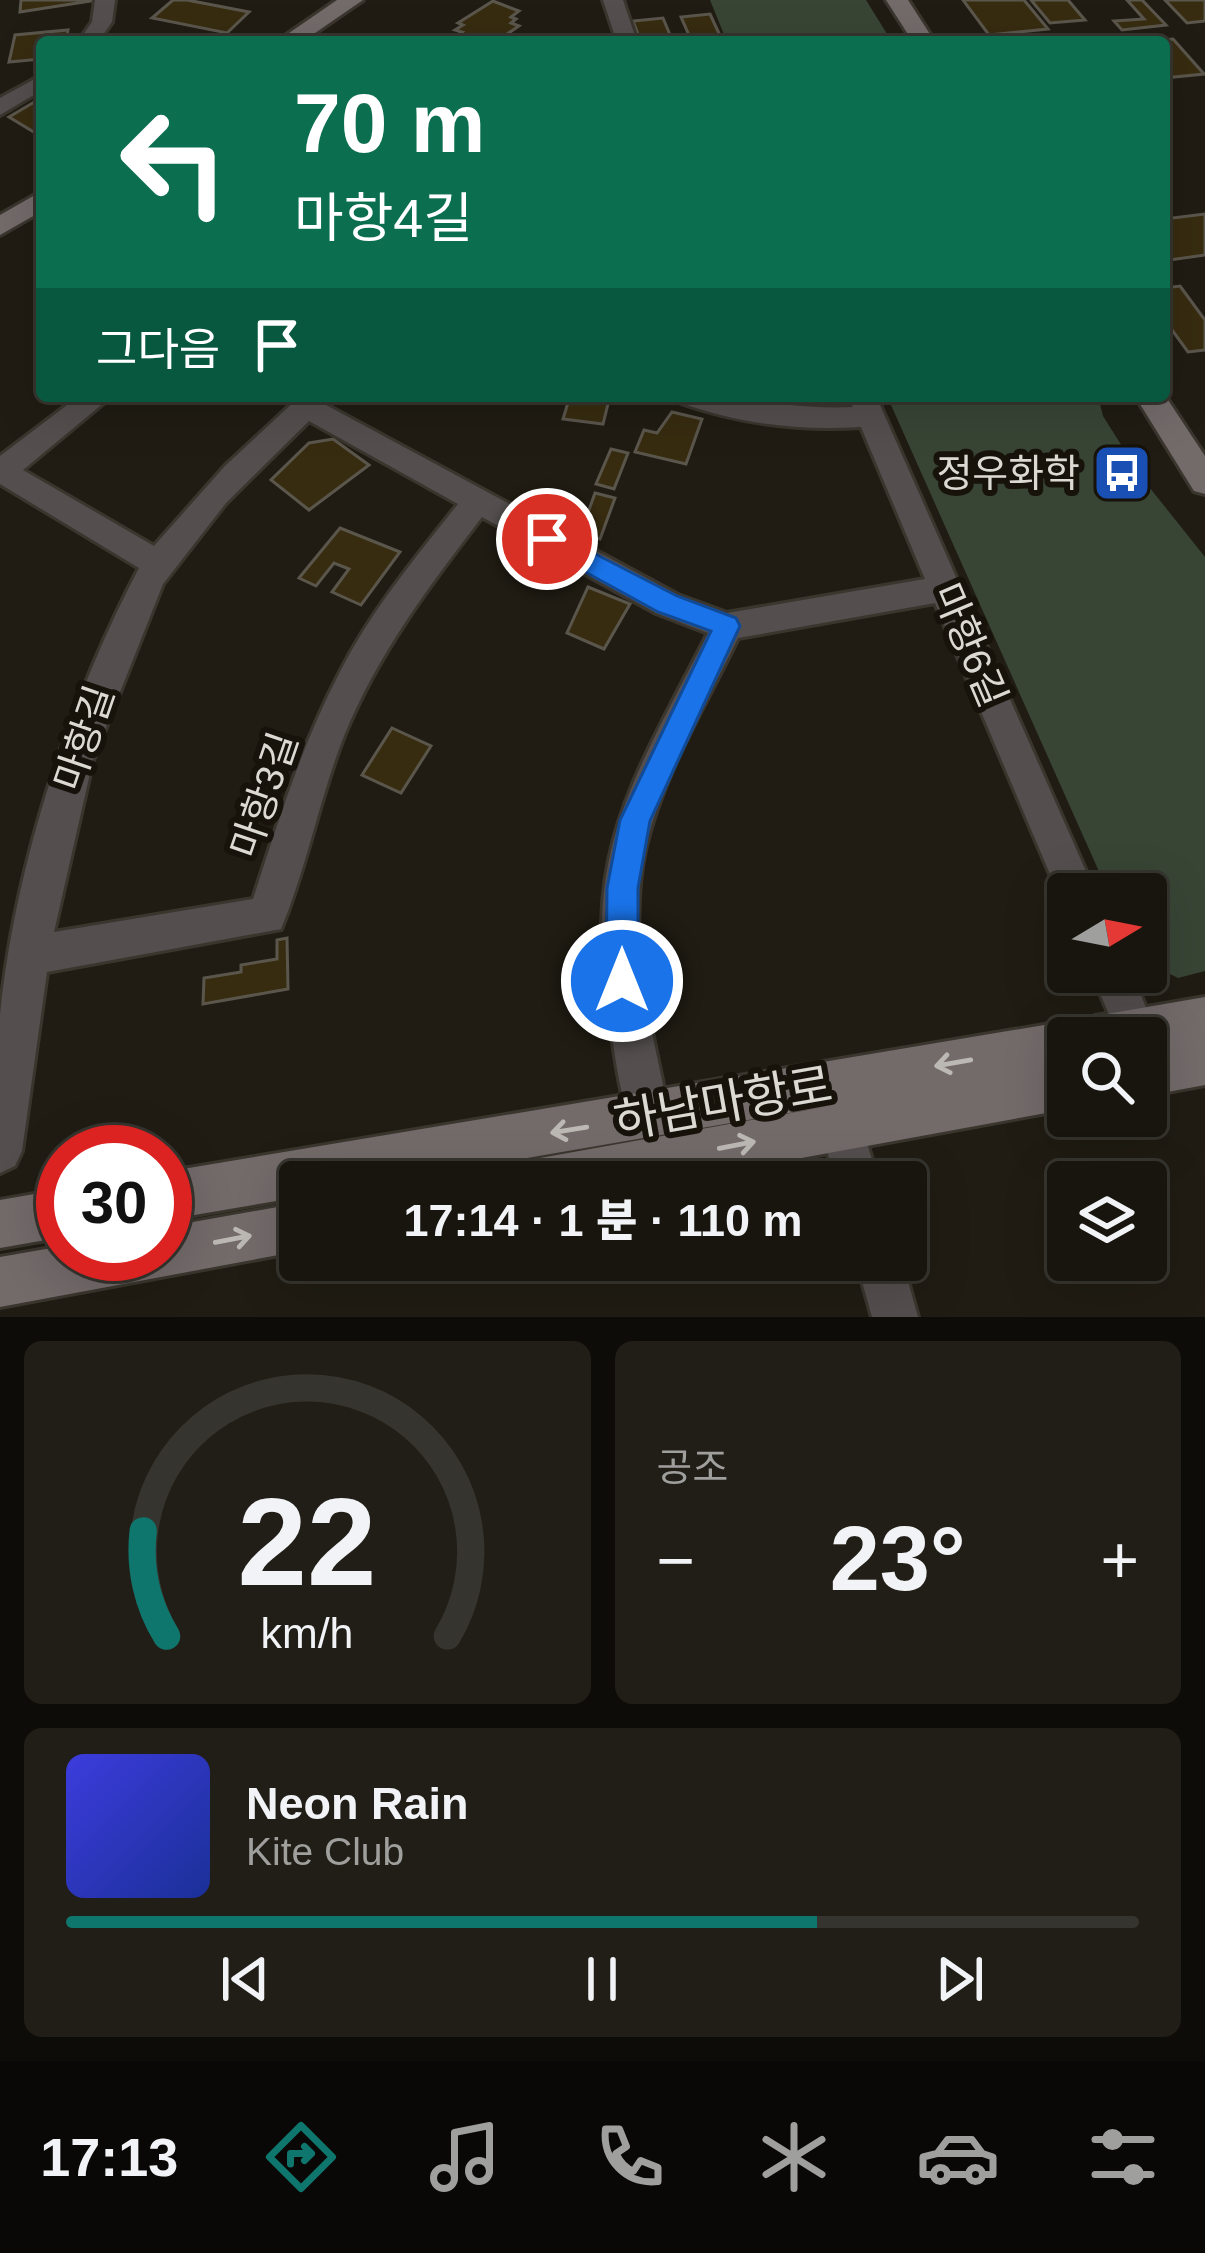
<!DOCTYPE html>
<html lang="ko">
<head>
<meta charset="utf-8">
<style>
  :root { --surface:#18150e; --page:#211e17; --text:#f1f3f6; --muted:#9f9f9e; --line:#36342e; --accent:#0f766e }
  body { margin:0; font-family:Helvetica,"Noto Sans KR",sans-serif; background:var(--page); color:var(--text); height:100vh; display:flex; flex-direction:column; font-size:45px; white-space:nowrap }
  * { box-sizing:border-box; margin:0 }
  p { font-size:39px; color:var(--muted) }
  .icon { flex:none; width:66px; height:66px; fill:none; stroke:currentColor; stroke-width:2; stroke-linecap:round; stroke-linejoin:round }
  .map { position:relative; height:1317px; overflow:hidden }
  .panel { display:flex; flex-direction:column; gap:24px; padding:24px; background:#0d0c08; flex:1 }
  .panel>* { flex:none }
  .top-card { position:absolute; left:36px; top:36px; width:1134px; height:366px; border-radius:12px; box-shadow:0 12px 48px #0002,0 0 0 3px var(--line); background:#0b6e4f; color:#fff; overflow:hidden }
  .needle { width:78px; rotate:80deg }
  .fabs { position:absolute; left:1047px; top:873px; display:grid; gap:24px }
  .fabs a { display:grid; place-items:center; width:120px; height:120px; border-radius:12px; background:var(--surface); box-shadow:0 12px 48px #0002,0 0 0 3px var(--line); font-size:60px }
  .speed { position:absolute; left:36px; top:1125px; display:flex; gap:24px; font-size:60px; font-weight:700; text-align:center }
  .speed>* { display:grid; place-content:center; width:156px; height:156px; border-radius:50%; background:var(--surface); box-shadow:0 12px 48px #0002,0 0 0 3px var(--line); line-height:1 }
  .speed .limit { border:18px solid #d22; background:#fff; color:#111 }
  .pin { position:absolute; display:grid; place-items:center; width:102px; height:102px; color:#fff; margin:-51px; border:6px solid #fff; border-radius:50%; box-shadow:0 3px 12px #0007 }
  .me { position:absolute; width:132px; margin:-66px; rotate:0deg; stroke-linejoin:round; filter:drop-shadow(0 0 9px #0008) }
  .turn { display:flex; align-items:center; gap:42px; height:252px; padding:0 60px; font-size:54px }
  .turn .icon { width:156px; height:156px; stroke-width:2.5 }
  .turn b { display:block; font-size:84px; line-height:102px }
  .then { display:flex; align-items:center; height:114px; padding:0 60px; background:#0003; gap:24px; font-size:45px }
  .big { font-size:90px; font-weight:800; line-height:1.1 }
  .panel .card { flex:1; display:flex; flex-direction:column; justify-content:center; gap:18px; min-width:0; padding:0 42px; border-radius:18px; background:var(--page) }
  .panel .dial { align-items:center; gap:0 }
  .dial svg { height:312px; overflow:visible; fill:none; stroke:var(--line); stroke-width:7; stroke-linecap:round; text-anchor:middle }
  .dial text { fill:var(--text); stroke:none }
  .song { display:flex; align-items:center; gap:36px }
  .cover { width:144px; height:144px; border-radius:18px; background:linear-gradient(135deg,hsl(240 70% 55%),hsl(230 70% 35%)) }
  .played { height:12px; border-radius:6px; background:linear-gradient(90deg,var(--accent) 70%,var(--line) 70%) }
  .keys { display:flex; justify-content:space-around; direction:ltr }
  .heat { display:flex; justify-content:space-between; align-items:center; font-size:66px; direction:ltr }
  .panel .tiles { flex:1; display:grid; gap:24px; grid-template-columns:1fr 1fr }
  .card:last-child { grid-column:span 2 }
  .trip { position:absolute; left:279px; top:1161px; width:648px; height:120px; border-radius:12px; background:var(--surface); box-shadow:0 12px 48px #0002,0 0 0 3px var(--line); font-weight:800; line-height:120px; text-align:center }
  .dock { display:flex; height:192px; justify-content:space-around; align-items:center; background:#0a0806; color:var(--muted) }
  .dock .icon { width:84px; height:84px }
  .dock .on { color:var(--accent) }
  .dock b { font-size:54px; color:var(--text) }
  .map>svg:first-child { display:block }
</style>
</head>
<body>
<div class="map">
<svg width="1205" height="1317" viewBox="0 0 1205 1317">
  <rect width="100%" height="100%" fill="#201c13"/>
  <!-- green -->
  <g fill="#384535">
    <polygon points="710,0 866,0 892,42 727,42"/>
    <polygon points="887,396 1098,396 1103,416 1142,478 1205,557 1205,971 1178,978 1146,962 1146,894 1109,894"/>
  </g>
  <!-- building -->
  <g fill="#372c10" stroke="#5b564c" stroke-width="3">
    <polygon points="21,0 97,0 20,12"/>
    <polygon points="173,0 187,0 249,12 227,33 152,18"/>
    <polygon points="963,0 1024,0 1048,29 989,35"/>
    <polygon points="1031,0 1068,0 1085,20 1050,23"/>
    <polygon points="1127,0 1142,0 1166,25 1122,30 1114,21 1144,19"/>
    <polygon points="1165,0 1205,0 1205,21 1187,23"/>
    <polygon points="493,1 519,11 511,17 516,19 511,23 519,26 504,36 520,42 470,42 456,36 462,32 455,30 463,25 458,23"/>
    <polygon points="710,14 723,42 692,42 681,17"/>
    <polygon points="663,18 673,42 641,42 633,21"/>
    <polygon points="68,30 66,42 42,42 42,59 9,62 15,35"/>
    <polygon points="1173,39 1204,74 1164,78 1164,42 1142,42"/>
    <polygon points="41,98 42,131 37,134 9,117"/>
    <polygon points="1205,214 1205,255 1170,260 1164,252 1164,219"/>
    <polygon points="1180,286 1205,320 1205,350 1188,352 1164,319 1164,288"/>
    <polygon points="570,396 610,396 603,424 563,419"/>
    <polygon points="672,412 702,419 686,464 635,452 644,430 657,433"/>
    <polygon points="333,439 369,465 309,510 271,480 309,443"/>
    <polygon points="611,449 628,453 614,489 596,484"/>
    <polygon points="595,493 615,498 600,539 580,535"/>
    <polygon points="340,528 400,552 361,605 332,592 349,569 334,563 316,586 299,578"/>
    <polygon points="588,587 630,604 604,649 567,633"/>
    <polygon points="392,728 431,746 401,793 362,775"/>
    <polygon points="287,938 288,989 203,1004 204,978 241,972 241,965 277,959 277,940"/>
  </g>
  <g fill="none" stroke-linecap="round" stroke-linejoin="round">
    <!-- street casing -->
    <g stroke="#3a362e" stroke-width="6">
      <g id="street">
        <polygon points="95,0 115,0 112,22 98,42 78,42 92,22"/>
        <polygon points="603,0 623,0 637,42 617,42"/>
        <polygon points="42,75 42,90 0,115 0,98"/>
        <path d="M79,396H112L23,470L154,546L225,466L296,400L333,396L326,405L678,595L727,613L925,579L861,427C798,431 741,424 681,403L677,396C736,396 793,410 853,407L848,396H876L1096,894H1068V909L1064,907L935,603L738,638C705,706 662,775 645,850C626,938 652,1031 670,1117L664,1132L649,1138L634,1132C620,1099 616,1060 610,1024C581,850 633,781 708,633L656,613L482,517C429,586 377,655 344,736C319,799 307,867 281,929L47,972L22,1151L15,1166L0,1173C0,1121 0,1067 0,1015C15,866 69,701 139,568L0,484V456ZM309,421L458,504C416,557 371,611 340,672C302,744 278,822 253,899L54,932L93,760L163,584L226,503Z"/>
        <polygon points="1091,972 1131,972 1156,1031 1150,1045 1146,1047 1146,1038 1119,1038"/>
        <polygon points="842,1105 857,1111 879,1182 835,1182 821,1126 827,1111"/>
        <polygon points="856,1260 902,1260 918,1317 872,1317"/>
      </g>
    </g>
    <!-- secondary casing -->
    <g stroke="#3a362e" stroke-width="6">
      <g id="secondary">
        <polygon points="337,0 363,0 302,42 276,42"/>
        <polygon points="886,0 908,0 935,42 913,42"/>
        <polygon points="42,191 42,211 0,235 0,215"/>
        <polygon points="1164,394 1205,456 1205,494 1194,491 1135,396"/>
        <polygon points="1205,997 1205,1085 1146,1096 1146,1038 1068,1038 1068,1109 670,1182 516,1182 523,1165 540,1158 824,1107 387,1182 300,1182 300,1197 165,1220 165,1172 1068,1021 1078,1025 1095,1016"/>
        <polygon points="63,1189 63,1237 0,1248 0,1200"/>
        <polygon points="300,1203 300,1251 0,1307 0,1257 63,1246 63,1254 165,1254 165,1227"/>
      </g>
    </g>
    <!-- street -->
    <use href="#street" fill="#544e4e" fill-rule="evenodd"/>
    <!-- secondary -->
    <use href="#secondary" fill="#736a6a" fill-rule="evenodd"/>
  </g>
  <!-- one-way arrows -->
  <defs><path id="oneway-shaft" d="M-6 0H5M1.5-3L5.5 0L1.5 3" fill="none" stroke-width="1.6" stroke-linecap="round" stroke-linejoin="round" transform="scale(3)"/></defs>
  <g stroke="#bcb8b3">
    <use href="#oneway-shaft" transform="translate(953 1063) rotate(170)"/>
    <use href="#oneway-shaft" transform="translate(569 1130) rotate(171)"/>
    <use href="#oneway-shaft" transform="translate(737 1145) rotate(-11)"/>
    <use href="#oneway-shaft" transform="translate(233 1239) rotate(-11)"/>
  </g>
  <!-- route -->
  <polygon fill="#1a73e8" stroke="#114b97" stroke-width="3" points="547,529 677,596 736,618 740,626 650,821 638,888 638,981 633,993 622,997 610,993 606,981 607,888 620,820 711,631 658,612 538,546 534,539"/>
  <!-- icons -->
  <defs>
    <g id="bus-square" transform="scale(3)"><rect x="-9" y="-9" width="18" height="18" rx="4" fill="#1a4fb4" stroke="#17130a"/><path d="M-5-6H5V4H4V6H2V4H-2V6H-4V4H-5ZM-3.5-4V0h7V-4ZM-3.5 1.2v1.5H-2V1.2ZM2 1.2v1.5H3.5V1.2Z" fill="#fff"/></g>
  </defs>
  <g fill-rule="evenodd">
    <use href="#bus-square" x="1122" y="473"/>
  </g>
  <g text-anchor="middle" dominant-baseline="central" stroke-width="12" stroke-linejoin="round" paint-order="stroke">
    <!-- poi labels -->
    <g font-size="39" fill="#dbd9d2" stroke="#17130a" text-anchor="end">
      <text x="1080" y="473">정우화학</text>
    </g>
    <!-- street labels -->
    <g font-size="39" fill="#dbd9d2" stroke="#17130a">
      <text transform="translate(970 645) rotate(67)">마항6길</text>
      <text transform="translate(84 738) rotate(-71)">마항길</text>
      <text transform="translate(264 795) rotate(-71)">마항3길</text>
    </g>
    <!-- near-street labels -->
    <g font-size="48" fill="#dbd9d2" stroke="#17130a">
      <text transform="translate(723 1103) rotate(-10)">하남마항로</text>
    </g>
  </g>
</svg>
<div class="fabs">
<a><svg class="needle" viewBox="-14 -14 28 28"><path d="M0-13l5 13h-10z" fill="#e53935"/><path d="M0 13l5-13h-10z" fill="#9f9f9e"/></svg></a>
<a><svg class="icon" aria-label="search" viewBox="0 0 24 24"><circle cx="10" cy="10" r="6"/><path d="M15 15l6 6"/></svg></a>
<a><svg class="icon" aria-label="layers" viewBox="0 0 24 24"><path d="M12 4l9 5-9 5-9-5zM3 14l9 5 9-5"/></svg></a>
</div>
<div class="speed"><div class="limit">30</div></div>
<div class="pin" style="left:547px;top:539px;background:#d93025"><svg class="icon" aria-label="arrive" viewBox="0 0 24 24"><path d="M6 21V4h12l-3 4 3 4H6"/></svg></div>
<svg class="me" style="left:622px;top:981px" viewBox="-20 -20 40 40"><circle r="17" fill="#1a73e8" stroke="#fff" stroke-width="3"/><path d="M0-11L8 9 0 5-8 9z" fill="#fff"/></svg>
<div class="trip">17:14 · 1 분 · 110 m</div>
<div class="top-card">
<div class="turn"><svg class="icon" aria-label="left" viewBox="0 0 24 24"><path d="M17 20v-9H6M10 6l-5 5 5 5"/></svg><div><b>70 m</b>마항4길</div></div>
<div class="then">그다음<svg class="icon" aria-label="arrive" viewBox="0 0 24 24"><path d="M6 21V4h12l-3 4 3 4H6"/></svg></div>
</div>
</div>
<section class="panel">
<div class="tiles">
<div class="card dial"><svg viewBox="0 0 100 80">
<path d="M14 69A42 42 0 1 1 86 69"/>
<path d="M14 69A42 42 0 0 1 8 42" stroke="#0f766e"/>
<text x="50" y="56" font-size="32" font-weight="700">22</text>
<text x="50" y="72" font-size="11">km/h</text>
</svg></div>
<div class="card"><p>공조</p>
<div class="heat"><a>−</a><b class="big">23°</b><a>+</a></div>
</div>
<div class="card">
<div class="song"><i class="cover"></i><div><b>Neon Rain</b><p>Kite Club</p></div></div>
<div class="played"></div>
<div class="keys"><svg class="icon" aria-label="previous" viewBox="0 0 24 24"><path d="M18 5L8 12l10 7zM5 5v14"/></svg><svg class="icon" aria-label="pause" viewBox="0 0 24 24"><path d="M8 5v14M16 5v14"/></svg><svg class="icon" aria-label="next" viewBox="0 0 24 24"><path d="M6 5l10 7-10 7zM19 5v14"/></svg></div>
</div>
</div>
</section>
<nav class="dock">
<b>17:13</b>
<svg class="icon on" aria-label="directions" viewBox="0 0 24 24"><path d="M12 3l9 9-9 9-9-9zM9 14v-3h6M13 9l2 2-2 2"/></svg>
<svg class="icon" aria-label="music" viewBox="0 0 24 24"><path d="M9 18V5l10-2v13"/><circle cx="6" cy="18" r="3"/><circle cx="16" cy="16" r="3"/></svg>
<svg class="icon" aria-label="phone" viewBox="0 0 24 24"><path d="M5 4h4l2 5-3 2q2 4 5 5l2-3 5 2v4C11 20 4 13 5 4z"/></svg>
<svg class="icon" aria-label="climate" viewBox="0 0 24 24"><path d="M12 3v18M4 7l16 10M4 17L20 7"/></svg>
<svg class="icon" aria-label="car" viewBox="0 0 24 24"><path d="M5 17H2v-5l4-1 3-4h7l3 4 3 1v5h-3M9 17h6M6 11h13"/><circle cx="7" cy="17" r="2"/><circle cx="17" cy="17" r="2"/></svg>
<svg class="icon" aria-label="filters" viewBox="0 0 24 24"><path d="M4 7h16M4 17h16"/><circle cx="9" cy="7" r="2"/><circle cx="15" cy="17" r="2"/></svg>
</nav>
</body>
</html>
